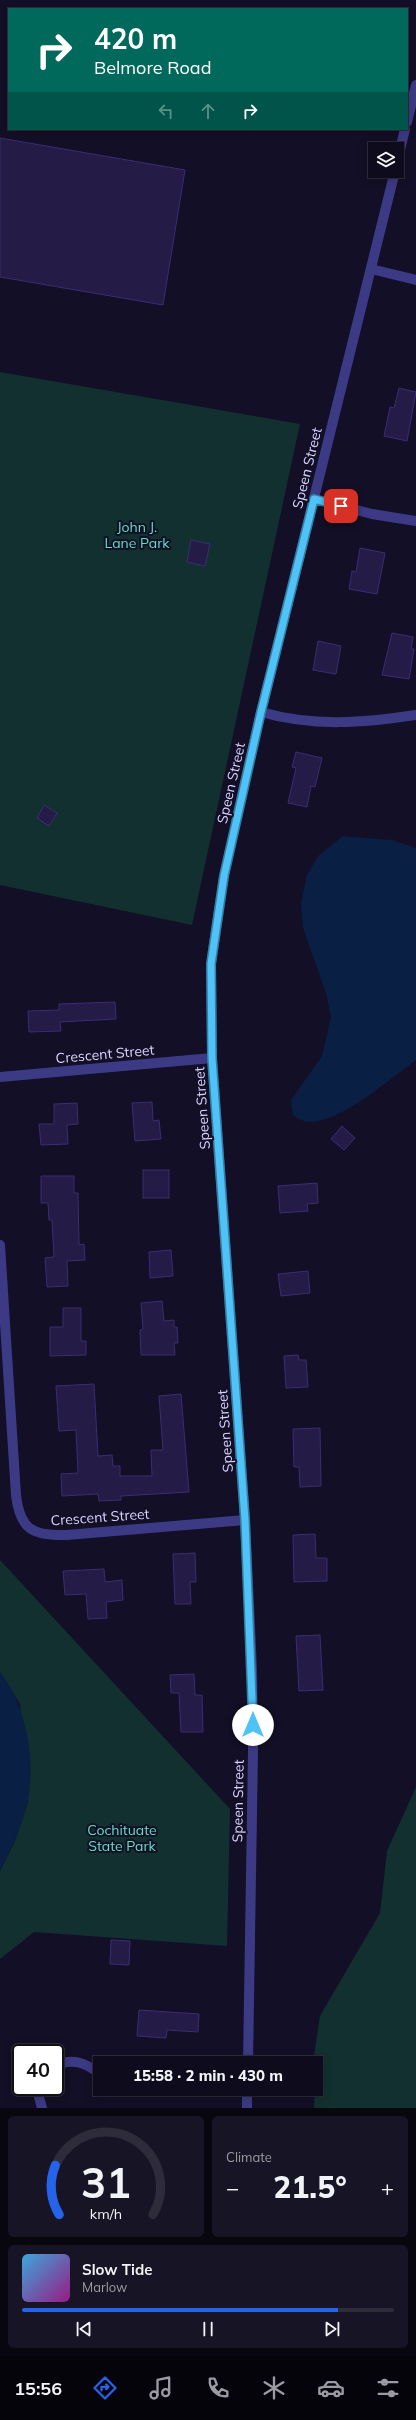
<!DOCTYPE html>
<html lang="en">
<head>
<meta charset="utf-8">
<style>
  :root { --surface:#0e0b1c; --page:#171425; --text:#f1f3f6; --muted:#9b9ba3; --line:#2e2b3b; --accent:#2563eb }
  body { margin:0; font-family:Mulish,sans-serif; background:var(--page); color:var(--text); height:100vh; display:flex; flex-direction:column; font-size:15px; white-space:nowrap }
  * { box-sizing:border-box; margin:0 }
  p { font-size:13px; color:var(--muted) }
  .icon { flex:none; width:22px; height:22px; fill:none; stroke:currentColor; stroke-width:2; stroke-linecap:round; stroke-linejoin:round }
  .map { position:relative; height:2108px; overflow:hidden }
  .sheet { display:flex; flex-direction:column; gap:8px; padding:8px; background:#08060f; flex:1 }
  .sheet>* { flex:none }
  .banner { position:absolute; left:8px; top:8px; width:400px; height:122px; border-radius:0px; box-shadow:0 2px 10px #0003,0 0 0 1px var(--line); background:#00695c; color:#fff; overflow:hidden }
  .buttons { position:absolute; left:368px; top:142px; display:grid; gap:8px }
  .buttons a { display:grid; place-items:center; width:36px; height:36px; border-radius:0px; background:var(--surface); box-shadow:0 2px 10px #0003,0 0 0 1px var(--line); font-size:20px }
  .speed { position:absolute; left:12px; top:2044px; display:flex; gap:8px; font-size:20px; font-weight:700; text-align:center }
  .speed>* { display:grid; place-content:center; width:52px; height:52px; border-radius:50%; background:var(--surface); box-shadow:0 2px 10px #0003,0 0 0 1px var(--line); line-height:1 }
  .speed .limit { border:2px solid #111; border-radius:6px; background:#fff; color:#111 }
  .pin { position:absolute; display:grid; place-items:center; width:34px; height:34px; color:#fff; margin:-17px; border-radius:8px; box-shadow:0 2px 6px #0006 }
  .me { position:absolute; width:44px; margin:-22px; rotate:0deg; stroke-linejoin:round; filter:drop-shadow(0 0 3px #0008) }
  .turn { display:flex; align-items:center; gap:14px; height:84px; padding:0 20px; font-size:18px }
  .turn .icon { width:52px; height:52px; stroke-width:2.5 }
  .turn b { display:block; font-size:28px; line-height:34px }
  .lanes { display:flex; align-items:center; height:38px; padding:0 20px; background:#0003; justify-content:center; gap:20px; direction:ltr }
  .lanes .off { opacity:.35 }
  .big { font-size:30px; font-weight:800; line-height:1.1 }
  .sheet .card { flex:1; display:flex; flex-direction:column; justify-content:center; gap:6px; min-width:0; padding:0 14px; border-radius:6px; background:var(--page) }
  .sheet .dial { align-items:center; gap:0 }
  .dial svg { height:104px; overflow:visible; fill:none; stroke:var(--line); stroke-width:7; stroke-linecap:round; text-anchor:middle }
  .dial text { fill:var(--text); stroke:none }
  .song { display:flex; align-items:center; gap:12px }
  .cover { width:48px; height:48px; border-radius:6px; background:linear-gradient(135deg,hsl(200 70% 55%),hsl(310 70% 35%)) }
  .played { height:4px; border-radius:2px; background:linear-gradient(90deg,var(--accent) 85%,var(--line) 85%) }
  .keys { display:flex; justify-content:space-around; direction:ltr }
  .heat { display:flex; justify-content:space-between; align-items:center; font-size:22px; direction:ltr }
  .sheet .tiles { flex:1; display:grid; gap:8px; grid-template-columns:1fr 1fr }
  .card:last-child { grid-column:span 2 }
  .trip { position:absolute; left:93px; top:2056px; width:230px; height:40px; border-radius:0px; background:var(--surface); box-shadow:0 2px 10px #0003,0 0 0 1px var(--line); font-weight:800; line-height:40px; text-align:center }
  .menu { display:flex; height:64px; justify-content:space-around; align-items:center; background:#06040b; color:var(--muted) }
  .menu .icon { width:28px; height:28px }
  .menu .selected { color:var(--accent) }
  .menu b { font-size:18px; color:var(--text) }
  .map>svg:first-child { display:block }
</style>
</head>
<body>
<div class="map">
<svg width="416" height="2108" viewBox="0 0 416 2108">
  <rect width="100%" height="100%" fill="#130f26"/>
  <!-- green -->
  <g fill="#12302f">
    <polygon points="0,372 300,424 192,925 0,885"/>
    <polygon points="0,1560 230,1809 227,1946 34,1932 0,1959 0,1871 15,1841 28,1802 20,1704 0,1672"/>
    <polygon points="416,1787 416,2108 314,2108 316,2063 313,2062 320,2016 380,1913 387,1851"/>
  </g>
  <!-- water -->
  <g fill="#0a1f44">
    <path d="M343,836L392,840L416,848V1060C392,1077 334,1129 304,1121C300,1120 296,1117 293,1115L291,1100L322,1056L331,1017L326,993L303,928L301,903L307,875L318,856Z"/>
    <path d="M0,1672C26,1704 37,1763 27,1803C22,1827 11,1849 0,1871Z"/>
  </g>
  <!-- building -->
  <g fill="#241b47" stroke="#3b2d73">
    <polygon points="0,138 185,170 163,305 0,277"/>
    <polygon points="399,388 416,392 407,441 384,436 390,407 394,408"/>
    <polygon points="191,540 210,544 205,566 187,562"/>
    <polygon points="360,548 385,553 377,594 349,589 352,571 356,572"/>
    <polygon points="392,633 413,637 411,649 414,649 409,679 382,675"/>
    <polygon points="318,641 341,646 336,674 313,670"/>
    <polygon points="296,752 322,758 315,787 311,786 307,807 288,803 296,768 292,767"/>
    <polygon points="44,805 57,813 49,826 37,818"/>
    <polygon points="115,1002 116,1019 60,1022 61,1031 29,1032 28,1011 59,1010 59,1004"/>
    <polygon points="152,1102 153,1121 159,1120 161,1139 135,1141 132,1103"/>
    <polygon points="77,1103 78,1124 67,1125 68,1144 41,1145 39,1124 54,1124 54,1104"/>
    <polygon points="342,1126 355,1138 344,1150 331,1139"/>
    <rect x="143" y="1170" width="26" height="28"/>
    <polygon points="41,1176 74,1176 74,1193 78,1193 79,1245 84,1244 85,1260 67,1261 68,1286 47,1287 45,1258 54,1257 52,1220 49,1220 48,1203 41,1203"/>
    <polygon points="317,1183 318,1203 307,1204 308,1211 280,1213 278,1186"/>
    <polygon points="171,1250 173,1276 150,1278 149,1252"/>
    <polygon points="308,1271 310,1293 281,1296 278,1274"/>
    <polygon points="162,1301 164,1321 174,1320 174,1327 177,1327 178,1343 174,1343 175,1355 141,1355 140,1330 143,1329 141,1303"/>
    <polygon points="63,1308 81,1308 81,1341 86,1341 86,1355 50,1356 50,1327 63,1327"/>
    <polygon points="298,1355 299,1360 306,1360 308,1387 286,1388 284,1356"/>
    <polygon points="94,1384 98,1456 112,1455 113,1466 120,1466 120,1476 152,1476 151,1450 163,1450 159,1396 181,1394 189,1492 121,1496 121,1500 99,1501 98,1494 62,1496 61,1474 78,1473 76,1430 59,1431 56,1386"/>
    <polygon points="320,1428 321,1486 300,1487 299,1467 294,1467 293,1429"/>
    <polygon points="315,1534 316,1558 327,1558 327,1581 294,1582 293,1535"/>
    <polygon points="195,1553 196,1582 190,1582 191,1604 175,1604 173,1554"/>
    <polygon points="104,1569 105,1582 122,1580 123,1600 106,1602 107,1618 88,1619 86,1594 65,1595 63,1571"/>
    <polygon points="320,1635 323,1690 299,1691 296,1636"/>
    <polygon points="194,1674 195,1695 202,1695 203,1732 181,1732 179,1693 171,1693 170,1675"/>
    <polygon points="111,1940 130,1941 129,1965 110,1964"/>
    <polygon points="139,2010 199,2014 198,2032 167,2030 166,2038 137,2036"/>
  </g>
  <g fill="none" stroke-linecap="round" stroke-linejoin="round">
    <!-- minor -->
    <g stroke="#3d3a85" stroke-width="10">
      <polyline points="371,269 416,280"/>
      <polyline points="314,499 372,514 416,521"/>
      <path d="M261,712C313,727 364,723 416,715"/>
      <polyline points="0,1077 212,1058"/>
      <path d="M0,1245L16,1495C20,1530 33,1536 67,1535L245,1520"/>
      <path d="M55,2066C72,2057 86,2063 100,2074"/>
      <polyline points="40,2087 39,2097 42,2108"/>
    </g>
    <!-- tertiary -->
    <g stroke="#3d3a85" stroke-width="10">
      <polyline points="407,122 416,85"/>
      <polyline points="397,162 405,129"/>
      <polyline points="248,2063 253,1750 252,1669 245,1520 212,1058 211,964 224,876 261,712 395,171"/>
      <polyline points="247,2108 247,2089"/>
    </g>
  </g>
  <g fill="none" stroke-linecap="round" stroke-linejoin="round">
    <!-- route casing -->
    <g stroke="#337fa1" stroke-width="10">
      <polyline id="route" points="253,1725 245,1520 212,1058 211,964 224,876 261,712 314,499 341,506"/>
    </g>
    <!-- route -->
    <use href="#route" stroke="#4fc3f7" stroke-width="7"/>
  </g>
  <g text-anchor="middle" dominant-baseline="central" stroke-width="4" stroke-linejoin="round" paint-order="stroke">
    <!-- street labels -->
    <g font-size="14" fill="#d9d4ff" stroke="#130f26">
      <text transform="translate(307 468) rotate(-76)">Speen Street</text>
      <text transform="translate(231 783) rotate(-77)">Speen Street</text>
      <text transform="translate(105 1054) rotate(-5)">Crescent Street</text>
      <text transform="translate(202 1108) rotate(-94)">Speen Street</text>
      <text transform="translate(225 1431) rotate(-94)">Speen Street</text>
      <text transform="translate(100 1517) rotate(-4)">Crescent Street</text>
      <text transform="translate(238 1801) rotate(-89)">Speen Street</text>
    </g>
    <!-- park labels -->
    <g font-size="14" fill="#5fe0c0" stroke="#130f26">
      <text x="137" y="527">John J.<tspan x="137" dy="16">Lane Park</tspan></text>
      <text x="122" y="1830">Cochituate<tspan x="122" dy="16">State Park</tspan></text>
    </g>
  </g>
</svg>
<div class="buttons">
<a><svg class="icon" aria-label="layers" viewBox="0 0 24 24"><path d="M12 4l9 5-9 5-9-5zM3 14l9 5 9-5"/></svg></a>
</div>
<div class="speed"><div class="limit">40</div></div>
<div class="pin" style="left:341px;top:506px;background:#d93025"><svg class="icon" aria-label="arrive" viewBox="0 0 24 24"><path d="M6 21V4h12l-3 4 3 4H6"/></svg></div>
<svg class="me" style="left:253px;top:1725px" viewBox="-20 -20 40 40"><circle r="19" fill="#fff"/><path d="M0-13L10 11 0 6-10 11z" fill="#4fc3f7"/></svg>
<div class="trip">15:58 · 2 min · 430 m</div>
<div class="banner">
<div class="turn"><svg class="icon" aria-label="right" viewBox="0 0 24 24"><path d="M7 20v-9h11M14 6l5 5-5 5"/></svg><div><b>420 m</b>Belmore Road</div></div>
<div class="lanes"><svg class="icon off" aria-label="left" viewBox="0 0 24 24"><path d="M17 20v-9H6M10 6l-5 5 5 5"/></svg><svg class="icon off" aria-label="ahead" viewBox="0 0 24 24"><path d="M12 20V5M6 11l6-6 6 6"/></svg><svg class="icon" aria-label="right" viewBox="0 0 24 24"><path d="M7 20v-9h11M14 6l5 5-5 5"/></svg></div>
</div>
</div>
<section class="sheet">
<div class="tiles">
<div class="card dial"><svg viewBox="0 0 100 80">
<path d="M14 69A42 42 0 1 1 86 69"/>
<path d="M14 69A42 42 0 0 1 11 31" stroke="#2563eb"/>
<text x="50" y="56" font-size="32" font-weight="700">31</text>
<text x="50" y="72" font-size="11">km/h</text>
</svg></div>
<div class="card"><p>Climate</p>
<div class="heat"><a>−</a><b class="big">21.5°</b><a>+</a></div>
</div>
<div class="card">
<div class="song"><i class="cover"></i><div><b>Slow Tide</b><p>Marlow</p></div></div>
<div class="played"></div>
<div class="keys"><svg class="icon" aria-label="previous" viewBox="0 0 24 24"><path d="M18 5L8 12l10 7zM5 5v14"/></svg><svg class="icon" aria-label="pause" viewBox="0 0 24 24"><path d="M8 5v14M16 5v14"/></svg><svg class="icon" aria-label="next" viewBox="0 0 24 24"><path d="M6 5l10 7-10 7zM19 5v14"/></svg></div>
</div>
</div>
</section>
<nav class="menu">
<b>15:56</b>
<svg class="icon selected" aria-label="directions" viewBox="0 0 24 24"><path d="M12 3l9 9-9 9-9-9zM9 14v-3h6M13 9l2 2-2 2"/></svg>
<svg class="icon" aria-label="music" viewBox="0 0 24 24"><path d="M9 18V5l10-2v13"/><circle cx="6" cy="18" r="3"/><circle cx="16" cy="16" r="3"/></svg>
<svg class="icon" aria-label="phone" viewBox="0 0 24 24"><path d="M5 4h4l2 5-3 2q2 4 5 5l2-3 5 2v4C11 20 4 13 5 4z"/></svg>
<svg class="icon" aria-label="climate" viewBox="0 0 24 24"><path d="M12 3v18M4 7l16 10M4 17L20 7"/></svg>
<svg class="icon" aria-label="car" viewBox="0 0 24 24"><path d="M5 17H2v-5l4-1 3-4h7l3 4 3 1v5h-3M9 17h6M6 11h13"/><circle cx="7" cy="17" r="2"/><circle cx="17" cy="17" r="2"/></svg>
<svg class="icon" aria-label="filters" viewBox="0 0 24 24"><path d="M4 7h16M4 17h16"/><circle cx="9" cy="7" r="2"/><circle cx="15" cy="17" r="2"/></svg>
</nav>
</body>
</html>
